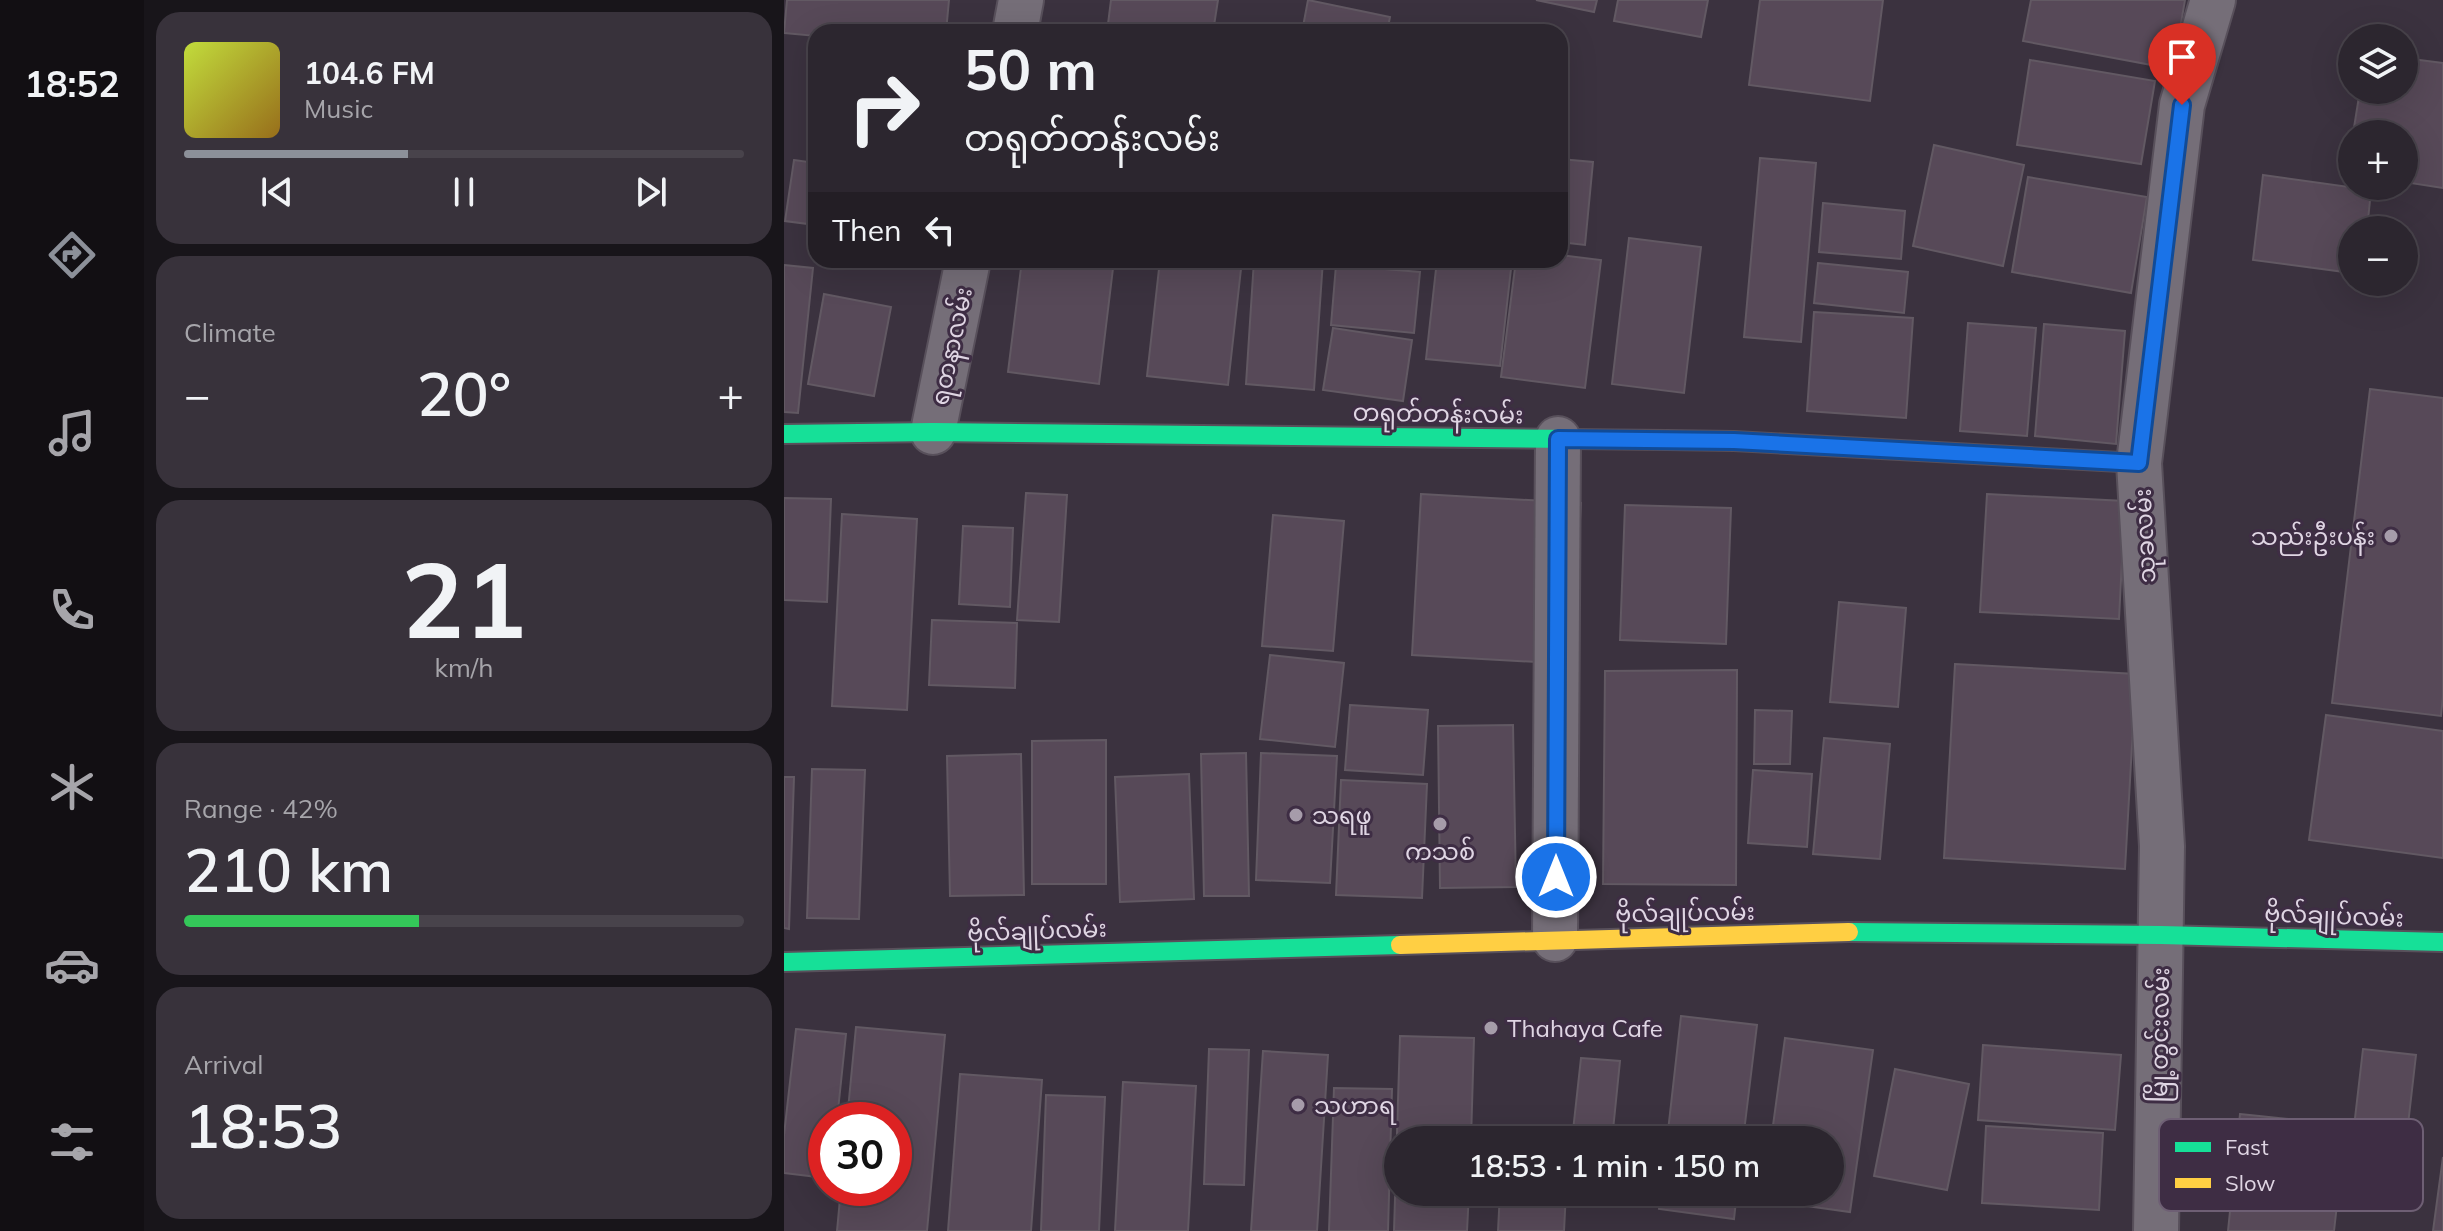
<!DOCTYPE html>
<html lang="en">
<head>
<meta charset="utf-8">
<style>
  :root { --surface:#2c262f; --page:#38323b; --text:#f1f3f6; --muted:#a6a5aa; --line:#48434b; --accent:#8c9099 }
  body { margin:0; font-family:Mulish,"Noto Sans Myanmar",sans-serif; background:var(--page); color:var(--text); height:100vh; display:flex; flex-direction:column; font-size:30px; white-space:nowrap }
  * { box-sizing:border-box; margin:0 }
  p { font-size:26px; color:var(--muted) }
  .icon { flex:none; width:44px; height:44px; fill:none; stroke:currentColor; stroke-width:2; stroke-linecap:round; stroke-linejoin:round }
  .map { position:relative; flex:1; overflow:hidden }
  .details { display:flex; flex-direction:column; gap:12px; padding:12px; background:#18151a; width:640px }
  .details>* { flex:none }
  .top-card { position:absolute; left:24px; top:24px; width:760px; height:244px; border-radius:24px; box-shadow:0 8px 32px #0002,0 0 0 2px var(--line); background:#2c262f; color:var(--text); overflow:hidden }
  .controls { position:absolute; left:1554px; top:24px; display:grid; gap:16px }
  .controls a { display:grid; place-items:center; width:80px; height:80px; border-radius:50%; background:var(--surface); box-shadow:0 8px 32px #0002,0 0 0 2px var(--line); font-size:40px }
  .speed { position:absolute; left:24px; top:1102px; display:flex; gap:16px; font-size:40px; font-weight:700; text-align:center }
  .speed>* { display:grid; place-content:center; width:104px; height:104px; border-radius:50%; background:var(--surface); box-shadow:0 8px 32px #0002,0 0 0 2px var(--line); line-height:1 }
  .speed .limit { border:12px solid #d22; background:#fff; color:#111 }
  .pin { position:absolute; display:grid; place-items:center; width:68px; height:68px; color:#fff; margin:-82px -34px; border-radius:50% 50% 50% 0; rotate:-45deg; box-shadow:0 0 8px #0007 }
  .pin .icon { rotate:45deg }
  .me { position:absolute; width:88px; margin:-44px; rotate:0deg; stroke-linejoin:round; filter:drop-shadow(0 0 6px #0008) }
  .turn { display:flex; align-items:center; gap:28px; height:168px; padding:0 24px; font-size:36px }
  .turn .icon { width:104px; height:104px; stroke-width:2.5 }
  .turn b { display:block; font-size:56px; line-height:68px }
  .then { display:flex; align-items:center; height:76px; padding:0 24px; background:#0003; gap:16px; font-size:30px }
  .big { font-size:60px; font-weight:600; line-height:1.1 }
  .details .tile { flex:1; display:flex; flex-direction:column; justify-content:center; gap:12px; min-width:0; padding:0 28px; border-radius:24px; background:var(--page) }
  .details .dial { align-items:center; gap:0 }
  .dial b { font-size:104px; line-height:1 }
  .song { display:flex; align-items:center; gap:24px }
  .cover { width:96px; height:96px; border-radius:12px; background:linear-gradient(135deg,hsl(70 70% 55%),hsl(40 70% 35%)) }
  .played { height:8px; border-radius:4px; background:linear-gradient(90deg,var(--accent) 40%,var(--line) 40%) }
  .keys { display:flex; justify-content:space-around; direction:ltr }
  .heat { display:flex; justify-content:space-between; align-items:center; font-size:44px; direction:ltr }
  .charge { height:12px; border-radius:6px; background:linear-gradient(90deg,#34c759 42%,var(--line) 0) }
  .trip { position:absolute; left:600px; top:1126px; width:460px; height:80px; border-radius:40px; background:var(--surface); box-shadow:0 8px 32px #0002,0 0 0 2px var(--line); font-weight:600; line-height:80px; text-align:center }
  main { display:flex; flex:1; min-height:0 }
  .tabs { display:flex; flex-direction:column; width:144px; justify-content:space-around; align-items:center; background:#120f13; color:var(--muted) }
  .tabs .icon { width:56px; height:56px }
  .tabs .selected { color:var(--accent) }
  .tabs b { font-size:36px; color:var(--text) }
  .map>svg:first-child { display:block }
</style>
</head>
<body>
<main>
<nav class="tabs">
<b>18:52</b>
<svg class="icon selected" aria-label="directions" viewBox="0 0 24 24"><path d="M12 3l9 9-9 9-9-9zM9 14v-3h6M13 9l2 2-2 2"/></svg>
<svg class="icon" aria-label="music" viewBox="0 0 24 24"><path d="M9 18V5l10-2v13"/><circle cx="6" cy="18" r="3"/><circle cx="16" cy="16" r="3"/></svg>
<svg class="icon" aria-label="phone" viewBox="0 0 24 24"><path d="M5 4h4l2 5-3 2q2 4 5 5l2-3 5 2v4C11 20 4 13 5 4z"/></svg>
<svg class="icon" aria-label="climate" viewBox="0 0 24 24"><path d="M12 3v18M4 7l16 10M4 17L20 7"/></svg>
<svg class="icon" aria-label="car" viewBox="0 0 24 24"><path d="M5 17H2v-5l4-1 3-4h7l3 4 3 1v5h-3M9 17h6M6 11h13"/><circle cx="7" cy="17" r="2"/><circle cx="17" cy="17" r="2"/></svg>
<svg class="icon" aria-label="filters" viewBox="0 0 24 24"><path d="M4 7h16M4 17h16"/><circle cx="9" cy="7" r="2"/><circle cx="15" cy="17" r="2"/></svg>
</nav>
<section class="details">
<div class="tile">
<div class="song"><i class="cover"></i><div><b>104.6 FM</b><p>Music</p></div></div>
<div class="played"></div>
<div class="keys"><svg class="icon" aria-label="previous" viewBox="0 0 24 24"><path d="M18 5L8 12l10 7zM5 5v14"/></svg><svg class="icon" aria-label="pause" viewBox="0 0 24 24"><path d="M8 5v14M16 5v14"/></svg><svg class="icon" aria-label="next" viewBox="0 0 24 24"><path d="M6 5l10 7-10 7zM19 5v14"/></svg></div>
</div>
<div class="tile"><p>Climate</p>
<div class="heat"><a>−</a><b class="big">20°</b><a>+</a></div>
</div>
<div class="tile dial"><b>21</b><p>km/h</p></div>
<div class="tile"><p>Range · 42%</p><b class="big">210 km</b><div class="charge"></div></div>
<div class="tile"><p>Arrival</p><b class="big">18:53</b></div>
</section>
<div class="map">
<svg width="1659" height="1231" viewBox="0 0 1659 1231">
  <rect width="100%" height="100%" fill="#3b323f"/>
  <!-- building -->
  <g fill="#574958" stroke="#625963" stroke-width="2">
    <polygon points="3,0 165,0 162,32 32,32 32,36 0,33"/>
    <polygon points="327,0 434,0 429,32 323,32"/>
    <polygon points="524,0 606,17 603,32 518,32"/>
    <polygon points="752,0 813,0 810,12"/>
    <polygon points="834,0 924,0 917,37 830,21"/>
    <polygon points="976,0 1099,0 1086,101 965,85"/>
    <polygon points="1247,0 1401,0 1389,69 1239,41"/>
    <polygon points="1620,58 1659,63 1659,188 1620,182 1620,134 1569,134 1576,90 1620,90"/>
    <polygon points="1246,60 1371,81 1357,164 1233,145"/>
    <polygon points="1150,145 1240,165 1219,266 1129,246"/>
    <polygon points="976,158 1032,163 1017,342 960,337"/>
    <polygon points="776,159 809,162 801,245 776,242"/>
    <polygon points="10,160 32,163 32,225 1,221"/>
    <polygon points="1479,175 1587,190 1583,230 1568,230 1568,273 1469,260"/>
    <polygon points="1244,177 1363,197 1347,293 1228,272"/>
    <polygon points="1039,203 1121,211 1117,259 1035,252"/>
    <polygon points="845,238 917,247 900,393 828,384"/>
    <polygon points="776,255 817,260 801,388 717,377 732,260 776,260"/>
    <polygon points="238,260 330,260 315,384 224,372"/>
    <polygon points="376,260 458,260 444,385 363,376"/>
    <polygon points="470,260 539,260 530,390 462,384"/>
    <polygon points="653,260 728,260 716,366 642,359"/>
    <polygon points="1034,263 1124,272 1120,313 1030,303"/>
    <polygon points="0,265 29,268 14,413 0,412"/>
    <polygon points="552,265 636,272 630,333 547,325"/>
    <polygon points="40,294 107,307 90,396 24,384"/>
    <polygon points="1030,312 1129,318 1122,418 1023,411"/>
    <polygon points="1184,323 1252,328 1243,436 1176,431"/>
    <polygon points="1260,324 1341,331 1332,444 1251,436"/>
    <polygon points="549,328 628,340 619,401 539,390"/>
    <polygon points="1586,389 1659,398 1659,696 1657,716 1548,703"/>
    <polygon points="242,493 283,495 275,622 233,620"/>
    <polygon points="637,494 797,503 788,664 628,655"/>
    <polygon points="1203,494 1341,501 1335,619 1196,612"/>
    <polygon points="0,498 47,499 43,602 0,600"/>
    <polygon points="841,505 947,508 942,644 836,640"/>
    <polygon points="58,514 133,519 123,710 48,706"/>
    <polygon points="489,515 560,521 549,651 478,646"/>
    <polygon points="179,526 229,528 226,607 175,604"/>
    <polygon points="1055,602 1122,608 1114,707 1046,702"/>
    <polygon points="148,620 233,623 231,688 145,685"/>
    <polygon points="486,655 560,663 551,747 476,739"/>
    <polygon points="1171,664 1352,674 1341,869 1160,858"/>
    <polygon points="953,670 952,885 819,884 821,671"/>
    <polygon points="566,705 644,710 639,775 561,770"/>
    <polygon points="971,710 1008,711 1006,764 970,764"/>
    <polygon points="1542,715 1659,731 1659,858 1525,840"/>
    <polygon points="729,725 732,887 656,888 654,726"/>
    <polygon points="1040,738 1106,744 1096,859 1029,854"/>
    <polygon points="322,740 322,884 248,884 248,741"/>
    <polygon points="462,753 465,896 420,896 417,754"/>
    <polygon points="477,753 553,756 546,883 472,880"/>
    <polygon points="237,754 240,895 166,896 163,756"/>
    <polygon points="28,769 81,770 75,919 23,918"/>
    <polygon points="969,770 1028,774 1023,847 964,843"/>
    <polygon points="405,774 410,899 336,902 331,777"/>
    <polygon points="0,777 10,777 5,929 0,928"/>
    <polygon points="557,780 643,784 638,898 552,895"/>
    <polygon points="897,1016 973,1025 959,1140 883,1140"/>
    <polygon points="72,1027 161,1035 143,1231 53,1231 57,1188 110,1188 110,1120 63,1120"/>
    <polygon points="12,1029 62,1034 53,1120 42,1120 42,1178 0,1173 0,1135"/>
    <polygon points="616,1036 690,1038 687,1140 614,1140 614,1192 685,1192 683,1231 610,1231"/>
    <polygon points="1001,1038 1089,1050 1066,1212 979,1200 980,1192 1046,1192 1046,1140 987,1140"/>
    <polygon points="1199,1045 1337,1055 1331,1130 1194,1120"/>
    <polygon points="425,1049 465,1050 460,1185 420,1184"/>
    <polygon points="1579,1049 1632,1055 1615,1203 1562,1196"/>
    <polygon points="479,1051 544,1055 533,1231 467,1231"/>
    <polygon points="797,1058 836,1061 828,1140 788,1140"/>
    <polygon points="1111,1069 1185,1084 1163,1190 1090,1176"/>
    <polygon points="176,1074 258,1080 247,1231 164,1231"/>
    <polygon points="339,1082 412,1086 404,1231 331,1231"/>
    <polygon points="550,1088 608,1089 604,1231 545,1231"/>
    <polygon points="262,1095 321,1097 315,1231 257,1231"/>
    <polygon points="1456,1114 1562,1125 1550,1231 1444,1231"/>
    <polygon points="1202,1126 1319,1133 1315,1210 1198,1203"/>
    <polygon points="718,1132 784,1134 784,1140 718,1140"/>
    <polygon points="1659,1157 1659,1231 1649,1231"/>
    <polygon points="716,1192 782,1192 780,1231 714,1231"/>
    <polygon points="877,1192 953,1192 950,1219 875,1209"/>
  </g>
  <g fill="none" stroke-linecap="round" stroke-linejoin="round">
    <!-- street casing -->
    <g stroke="#58505b" stroke-width="48">
      <g id="street">
        <polyline points="231,32 237,0"/>
        <polyline points="149,432 184,260"/>
        <polyline points="771,939 774,439"/>
        <polyline points="1372,1231 1378,846 1355,463 1398,105 1429,0"/>
      </g>
    </g>
    <!-- fast casing -->
    <g stroke="#58505b" stroke-width="22">
      <g id="fast">
        <polyline points="0,434 149,432 882,440"/>
        <polyline points="1065,932 1377,935 1659,942"/>
        <polyline points="0,962 616,945"/>
      </g>
    </g>
    <!-- slow casing -->
    <g stroke="#58505b" stroke-width="22">
      <g id="slow">
        <polyline points="882,440 950,441 1355,463"/>
        <polyline points="616,945 1065,932"/>
      </g>
    </g>
    <!-- street -->
    <use href="#street" stroke="#756e78" stroke-width="44"/>
    <!-- fast -->
    <use href="#fast" stroke="#16e098" stroke-width="18"/>
    <!-- slow -->
    <use href="#slow" stroke="#ffcf43" stroke-width="18"/>
  </g>
  <g fill="none" stroke-linecap="round" stroke-linejoin="round">
    <!-- route casing -->
    <g stroke="#114b97" stroke-width="20">
      <polyline id="route" points="772,877 774,439 950,441 1355,463 1398,105"/>
    </g>
    <!-- route -->
    <use href="#route" stroke="#1a73e8" stroke-width="14"/>
  </g>
  <!-- markers -->
  <g fill="#a69caa" stroke="#3e2d44" stroke-width="3">
    <circle cx="1607" cy="536" r="8"/>
    <circle cx="512" cy="815" r="8"/>
    <circle cx="656" cy="824" r="8"/>
    <circle cx="707" cy="1028" r="8"/>
    <circle cx="514" cy="1105" r="8"/>
  </g>
  <g text-anchor="middle" dominant-baseline="central" stroke-width="6" stroke-linejoin="round" paint-order="stroke">
    <!-- street labels -->
    <g font-size="24" fill="#dfd5e3" stroke="#3e2d44">
      <text transform="translate(167 346) rotate(-78)">ရတနာလမ်း</text>
      <text transform="translate(654 413) rotate(1)">တရုတ်တန်းလမ်း</text>
      <text transform="translate(1360 536) rotate(-93)">သုခလမ်း</text>
      <text transform="translate(901 912) rotate(-1)">ဗိုလ်ချုပ်လမ်း</text>
      <text transform="translate(1550 915) rotate(2)">ဗိုလ်ချုပ်လမ်း</text>
      <text transform="translate(253 930) rotate(-2)">ဗိုလ်ချုပ်လမ်း</text>
      <text transform="translate(1375 1035) rotate(-89)">မြို့တွင်းလမ်း</text>
    </g>
    <!-- poi labels -->
    <g font-size="24" fill="#dfd5e3" stroke="#3e2d44" text-anchor="start">
      <text x="1591" y="536" text-anchor="end">သည်းဦးပန်း</text>
      <text x="528" y="815">သရဖူ</text>
      <text x="656" y="851" text-anchor="middle">ကသစ်</text>
      <text x="723" y="1028">Thahaya Cafe</text>
      <text x="530" y="1105">သဟာရ</text>
    </g>
  </g>
  <!-- legend -->
  <rect x="1375" y="1119" width="264" height="92" rx="12" fill="#3e2d44" stroke="#6e5f74" stroke-width="2"/>
  <rect x="1391" y="1142" width="36" height="10" fill="#16e098"/>
  <rect x="1391" y="1178" width="36" height="10" fill="#ffcf43"/>
  <g font-size="22" fill="#dfd5e3">
    <text x="1441" y="1155">Fast</text>
    <text x="1441" y="1191">Slow</text>
  </g>
</svg>
<div class="controls">
<a><svg class="icon" aria-label="layers" viewBox="0 0 24 24"><path d="M12 4l9 5-9 5-9-5zM3 14l9 5 9-5"/></svg></a>
<a>+</a>
<a>−</a>
</div>
<div class="speed"><div class="limit">30</div></div>
<div class="pin" style="left:1398px;top:105px;background:#d93025"><svg class="icon" aria-label="arrive" viewBox="0 0 24 24"><path d="M6 21V4h12l-3 4 3 4H6"/></svg></div>
<svg class="me" style="left:772px;top:877px" viewBox="-20 -20 40 40"><circle r="17" fill="#1a73e8" stroke="#fff" stroke-width="3"/><path d="M0-11L8 9 0 5-8 9z" fill="#fff"/></svg>
<div class="trip">18:53 · 1 min · 150 m</div>
<div class="top-card">
<div class="turn"><svg class="icon" aria-label="right" viewBox="0 0 24 24"><path d="M7 20v-9h11M14 6l5 5-5 5"/></svg><div><b>50 m</b>တရုတ်တန်းလမ်း</div></div>
<div class="then">Then<svg class="icon" aria-label="left" viewBox="0 0 24 24"><path d="M17 20v-9H6M10 6l-5 5 5 5"/></svg></div>
</div>
</div>
</main>
</body>
</html>
